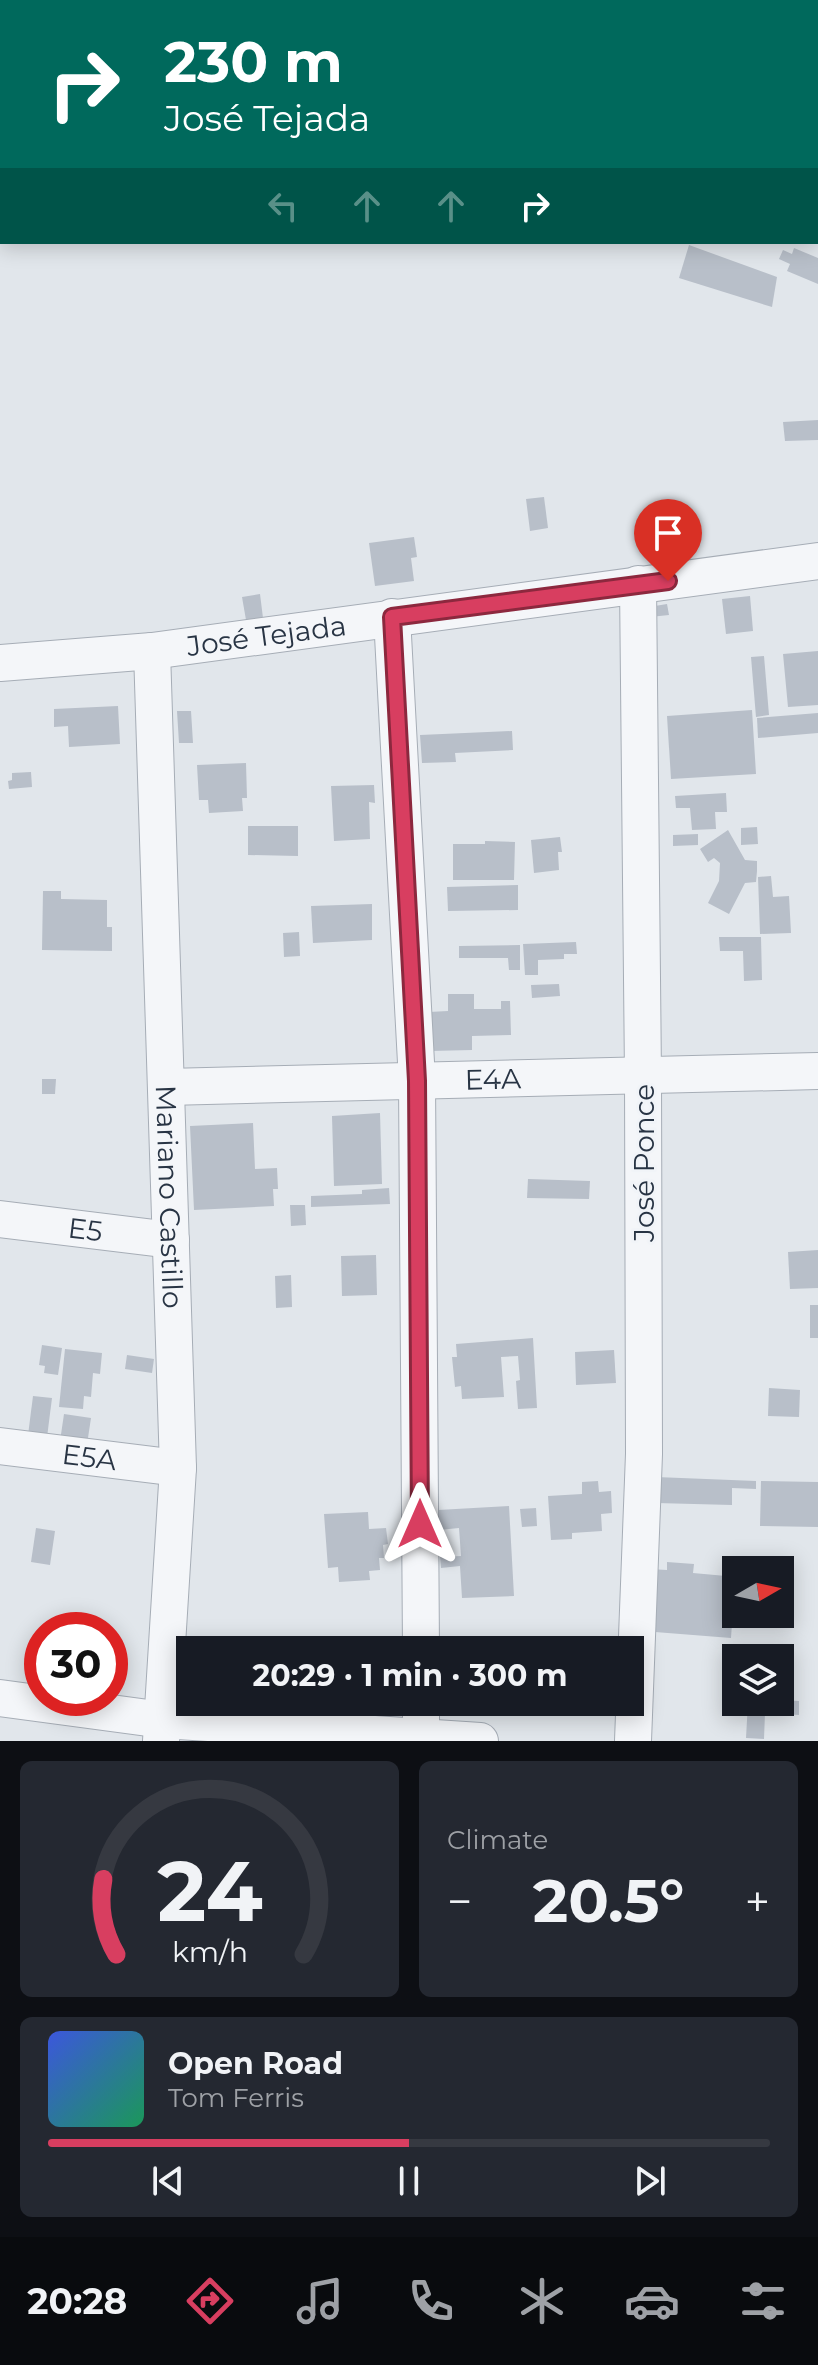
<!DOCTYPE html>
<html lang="en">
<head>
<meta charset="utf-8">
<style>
  :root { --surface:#171b24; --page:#242831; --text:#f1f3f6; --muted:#9ea1a6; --line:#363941; --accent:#d83e60 }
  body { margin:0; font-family:Montserrat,sans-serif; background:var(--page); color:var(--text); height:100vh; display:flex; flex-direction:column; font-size:30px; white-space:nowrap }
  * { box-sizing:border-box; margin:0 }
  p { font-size:26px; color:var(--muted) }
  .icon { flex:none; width:44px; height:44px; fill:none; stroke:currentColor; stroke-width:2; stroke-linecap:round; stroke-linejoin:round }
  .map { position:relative; height:1741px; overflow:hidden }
  .side { display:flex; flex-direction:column; gap:20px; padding:20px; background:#0d0f14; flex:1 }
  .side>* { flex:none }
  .banner { position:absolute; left:0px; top:0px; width:818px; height:244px; box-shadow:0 4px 20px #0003; background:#00695c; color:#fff; overflow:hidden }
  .needle { width:52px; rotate:81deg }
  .buttons { position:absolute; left:722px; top:1556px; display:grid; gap:16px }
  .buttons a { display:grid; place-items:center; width:72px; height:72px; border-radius:0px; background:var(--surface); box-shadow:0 4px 20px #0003; font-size:40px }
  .speed { position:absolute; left:24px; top:1612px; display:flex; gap:16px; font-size:40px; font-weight:700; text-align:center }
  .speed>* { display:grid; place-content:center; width:104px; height:104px; border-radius:50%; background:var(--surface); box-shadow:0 4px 20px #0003; line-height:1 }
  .speed .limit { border:12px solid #d22; background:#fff; color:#111 }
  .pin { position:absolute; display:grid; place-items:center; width:68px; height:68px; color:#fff; margin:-82px -34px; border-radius:50% 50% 50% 0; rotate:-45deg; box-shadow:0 0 8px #0007 }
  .pin .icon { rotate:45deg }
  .me { position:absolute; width:88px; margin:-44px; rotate:0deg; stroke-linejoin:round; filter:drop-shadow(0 0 6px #0008) }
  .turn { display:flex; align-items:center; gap:28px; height:168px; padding:0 32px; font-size:36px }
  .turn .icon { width:104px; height:104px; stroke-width:2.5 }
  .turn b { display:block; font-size:56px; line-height:68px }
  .lanes { display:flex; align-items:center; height:76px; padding:0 32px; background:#0003; justify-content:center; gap:40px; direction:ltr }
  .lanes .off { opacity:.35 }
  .big { font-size:60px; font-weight:700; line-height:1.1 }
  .side .tile { flex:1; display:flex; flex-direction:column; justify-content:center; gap:12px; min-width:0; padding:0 28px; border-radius:12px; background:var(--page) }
  .side .dial { align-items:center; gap:0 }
  .dial svg { height:208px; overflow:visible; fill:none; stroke:var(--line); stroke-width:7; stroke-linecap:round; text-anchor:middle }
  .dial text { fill:var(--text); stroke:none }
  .song { display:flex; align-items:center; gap:24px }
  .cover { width:96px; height:96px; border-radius:12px; background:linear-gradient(135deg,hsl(230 70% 55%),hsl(150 70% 35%)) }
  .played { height:8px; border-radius:4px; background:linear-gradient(90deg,var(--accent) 50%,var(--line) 50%) }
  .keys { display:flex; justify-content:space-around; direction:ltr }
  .heat { display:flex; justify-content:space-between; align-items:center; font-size:44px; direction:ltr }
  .side .tiles { flex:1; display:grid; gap:20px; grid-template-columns:1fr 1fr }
  .tile:last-child { grid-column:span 2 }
  .trip { position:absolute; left:176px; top:1636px; width:468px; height:80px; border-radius:0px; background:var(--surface); box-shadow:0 4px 20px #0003; font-weight:700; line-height:80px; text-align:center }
  .tab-bar { display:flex; height:128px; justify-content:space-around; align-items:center; background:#090b0e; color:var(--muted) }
  .tab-bar .icon { width:56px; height:56px }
  .tab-bar .current { color:var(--accent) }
  .tab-bar b { font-size:36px; color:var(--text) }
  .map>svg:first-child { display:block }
</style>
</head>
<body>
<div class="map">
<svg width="818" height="1741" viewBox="0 0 818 1741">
  <rect width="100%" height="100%" fill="#e1e6eb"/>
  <!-- building -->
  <g fill="#b8bfc9">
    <polygon points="689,245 777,277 772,307 679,278"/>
    <polygon points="794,248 818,258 818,284 787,271 790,264 779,259 783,250 792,254"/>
    <polygon points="818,420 818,440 785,441 783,422"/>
    <polygon points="544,497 548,528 530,531 526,499"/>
    <polygon points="414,537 417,557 411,558 414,581 375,586 369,543"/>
    <polygon points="260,594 263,618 246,620 242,597"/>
    <polygon points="750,596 753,631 726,634 722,599"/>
    <polygon points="667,604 669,615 650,617 649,607"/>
    <polygon points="818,651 818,705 788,707 783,654"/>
    <polygon points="764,656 769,715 756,717 751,657"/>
    <polygon points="118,706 120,744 69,747 68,726 54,727 54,709"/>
    <polygon points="752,710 756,774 671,779 667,716"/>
    <polygon points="177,711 191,711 193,743 179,743"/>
    <polygon points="818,713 818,733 758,738 757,718"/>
    <polygon points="512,731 513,750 455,753 456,762 422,763 420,735"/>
    <polygon points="246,763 247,798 242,798 243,811 209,813 208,800 199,800 197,765"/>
    <polygon points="31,772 32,787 9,789 8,781 12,780 12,773"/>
    <polygon points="374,785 375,803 369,802 370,839 334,841 331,786"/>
    <polygon points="726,793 727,812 715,812 716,829 692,830 690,808 676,808 675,796"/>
    <polygon points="248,826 298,826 298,856 248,855"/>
    <polygon points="757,827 758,844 741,845 741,828"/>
    <polygon points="728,830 745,860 757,861 757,871 756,882 745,883 729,914 708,903 719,881 720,863 714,858 708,862 700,849"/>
    <polygon points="698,834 698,845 673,846 673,835"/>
    <polygon points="560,837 562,852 558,852 559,870 534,873 531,840"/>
    <polygon points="485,841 515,842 514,880 453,880 453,844 485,844"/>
    <polygon points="771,876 773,897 789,896 791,933 760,934 758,877"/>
    <polygon points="518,885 518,910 448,911 447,887"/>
    <polygon points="43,891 61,891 61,899 107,900 107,927 112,927 112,951 42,950"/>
    <polygon points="372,904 372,940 313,943 311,906"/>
    <polygon points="299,932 300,956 284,957 283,933"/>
    <polygon points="719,937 761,937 762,980 744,981 743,951 720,951"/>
    <polygon points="576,942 577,954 564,954 564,959 538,960 538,975 525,975 523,944"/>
    <polygon points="520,945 520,970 509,970 508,958 459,958 459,946"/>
    <polygon points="559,984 560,996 532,998 531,985"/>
    <polygon points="448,994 474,994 474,1009 501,1009 501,1001 510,1001 511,1035 472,1036 472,1050 430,1051 429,1012 448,1011"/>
    <polygon points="42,1079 56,1079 55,1094 42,1094"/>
    <polygon points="380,1113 382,1184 334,1186 332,1116"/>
    <polygon points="253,1123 255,1169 277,1168 278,1189 273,1189 274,1206 194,1210 190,1126"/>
    <polygon points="528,1179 590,1181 589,1199 527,1198"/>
    <polygon points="389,1188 390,1204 311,1207 311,1196 362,1194 362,1190"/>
    <polygon points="290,1205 305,1205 306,1225 291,1226"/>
    <polygon points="818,1250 818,1288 790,1289 788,1252"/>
    <polygon points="376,1255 377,1295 342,1296 341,1256"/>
    <polygon points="291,1275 292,1307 276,1308 275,1276"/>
    <rect x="810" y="1305" width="8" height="33"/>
    <polygon points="533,1338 537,1408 518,1409 516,1381 520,1380 518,1356 501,1357 504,1397 462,1399 461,1386 455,1387 452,1357 457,1357 456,1344"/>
    <polygon points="42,1345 62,1348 58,1375 44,1373 45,1366 39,1365"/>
    <polygon points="65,1349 102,1353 100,1374 93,1373 91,1397 84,1396 83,1409 59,1407"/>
    <polygon points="614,1350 616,1383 576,1385 575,1352"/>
    <polygon points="127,1355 154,1359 152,1373 125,1369"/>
    <polygon points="769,1388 800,1390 799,1417 768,1416"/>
    <polygon points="33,1396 52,1398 46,1445 27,1443"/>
    <polygon points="64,1414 91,1418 86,1451 59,1448"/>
    <polygon points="656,1477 756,1481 756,1489 732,1488 732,1505 656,1503"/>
    <polygon points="598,1481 599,1492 611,1491 612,1513 601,1514 602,1531 572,1533 572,1539 551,1540 548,1496 582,1494 582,1482"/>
    <polygon points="761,1481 818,1482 818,1527 760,1526"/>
    <polygon points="509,1506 514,1596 462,1598 460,1566 441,1568 440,1557 461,1556 459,1528 439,1530 438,1510"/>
    <polygon points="536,1508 537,1526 522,1527 520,1509"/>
    <polygon points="368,1512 369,1529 386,1528 388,1544 383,1545 384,1558 379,1558 380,1570 369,1571 370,1580 339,1582 338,1567 328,1568 324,1514"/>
    <polygon points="36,1528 55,1531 50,1565 31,1562"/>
    <polygon points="667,1562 694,1564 693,1573 726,1576 725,1594 734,1594 731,1638 655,1632 657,1597 647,1596 649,1569 667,1570"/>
    <polygon points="780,1700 799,1701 799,1715 765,1713 764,1739 746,1738 748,1702"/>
  </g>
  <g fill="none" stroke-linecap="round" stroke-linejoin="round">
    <!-- minor casing -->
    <g stroke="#a6adb6" stroke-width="38">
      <g id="minor">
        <polyline points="392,617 417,1081 421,1650"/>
        <path id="s1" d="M152,651L178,1468L161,1741"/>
        <path id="s2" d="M0,663L152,651L818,561"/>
        <path id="s3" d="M167,1087L818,1071"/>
        <path id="s4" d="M0,1219L171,1240"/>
        <path id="s5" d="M0,1446L178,1468"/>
        <polyline points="0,1698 163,1720 480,1741"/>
        <polyline points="421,1702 421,1737"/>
        <polyline points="633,1741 644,1454 643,1076 638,584"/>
      </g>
    </g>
    <!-- minor -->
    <use href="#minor" stroke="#f4f6f9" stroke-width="36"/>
  </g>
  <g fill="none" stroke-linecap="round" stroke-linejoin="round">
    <!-- route casing -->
    <g stroke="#8c283e" stroke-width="20">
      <polyline id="route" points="420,1524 417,1081 392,617 668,581"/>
    </g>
    <!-- route -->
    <use href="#route" stroke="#d83e60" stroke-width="14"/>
  </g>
  <g text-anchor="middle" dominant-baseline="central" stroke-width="6" stroke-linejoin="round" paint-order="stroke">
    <!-- street labels -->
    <g font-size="28" fill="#283444" stroke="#f1f4f8">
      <text stroke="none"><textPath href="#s2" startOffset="268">José Tejada</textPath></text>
      <text stroke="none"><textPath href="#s3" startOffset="326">E4A</textPath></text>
      <text transform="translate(644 1163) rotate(-90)">José Ponce</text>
      <text stroke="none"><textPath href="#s1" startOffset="546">Mariano Castillo</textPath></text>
      <text stroke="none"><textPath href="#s4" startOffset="86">E5</textPath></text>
      <text stroke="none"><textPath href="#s5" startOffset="90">E5A</textPath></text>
    </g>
  </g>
</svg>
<div class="buttons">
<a><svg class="needle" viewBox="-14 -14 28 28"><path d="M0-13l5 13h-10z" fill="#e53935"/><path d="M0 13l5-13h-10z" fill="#9ea1a6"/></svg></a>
<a><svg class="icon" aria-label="layers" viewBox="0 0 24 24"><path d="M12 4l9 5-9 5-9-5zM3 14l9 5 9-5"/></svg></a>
</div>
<div class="speed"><div class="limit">30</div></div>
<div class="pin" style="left:668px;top:581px;background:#d93025"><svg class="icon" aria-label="arrive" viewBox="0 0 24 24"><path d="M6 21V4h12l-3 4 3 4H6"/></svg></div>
<svg class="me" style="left:420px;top:1524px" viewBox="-20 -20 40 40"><path d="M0-17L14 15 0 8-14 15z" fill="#d83e60" stroke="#fff" stroke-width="4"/></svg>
<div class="trip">20:29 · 1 min · 300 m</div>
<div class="banner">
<div class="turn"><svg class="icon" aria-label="right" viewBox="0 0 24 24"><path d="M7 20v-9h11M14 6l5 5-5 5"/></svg><div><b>230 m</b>José Tejada</div></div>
<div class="lanes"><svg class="icon off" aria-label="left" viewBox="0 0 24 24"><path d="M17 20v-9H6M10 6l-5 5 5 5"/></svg><svg class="icon off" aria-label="ahead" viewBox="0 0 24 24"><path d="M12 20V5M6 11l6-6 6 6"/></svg><svg class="icon off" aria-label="ahead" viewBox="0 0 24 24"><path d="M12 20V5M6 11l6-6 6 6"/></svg><svg class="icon" aria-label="right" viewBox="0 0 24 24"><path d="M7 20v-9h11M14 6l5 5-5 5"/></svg></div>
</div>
</div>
<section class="side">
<div class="tiles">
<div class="tile dial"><svg viewBox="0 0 100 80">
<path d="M14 69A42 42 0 1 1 86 69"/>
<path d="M14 69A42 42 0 0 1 9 40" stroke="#d83e60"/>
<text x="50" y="56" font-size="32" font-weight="700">24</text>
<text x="50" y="72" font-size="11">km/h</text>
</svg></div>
<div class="tile"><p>Climate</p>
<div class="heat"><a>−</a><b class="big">20.5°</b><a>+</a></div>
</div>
<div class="tile">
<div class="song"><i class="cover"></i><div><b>Open Road</b><p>Tom Ferris</p></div></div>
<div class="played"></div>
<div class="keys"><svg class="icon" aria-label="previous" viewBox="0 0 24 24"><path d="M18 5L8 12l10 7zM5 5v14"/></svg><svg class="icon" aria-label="pause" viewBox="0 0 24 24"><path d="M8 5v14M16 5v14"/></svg><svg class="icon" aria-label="next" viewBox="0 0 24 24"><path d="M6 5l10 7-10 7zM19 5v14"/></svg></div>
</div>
</div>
</section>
<nav class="tab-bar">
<b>20:28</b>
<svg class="icon current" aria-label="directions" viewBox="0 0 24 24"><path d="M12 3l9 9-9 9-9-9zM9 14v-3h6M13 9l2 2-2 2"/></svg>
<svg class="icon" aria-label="music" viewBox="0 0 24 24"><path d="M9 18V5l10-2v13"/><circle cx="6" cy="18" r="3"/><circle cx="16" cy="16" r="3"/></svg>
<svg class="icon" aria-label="phone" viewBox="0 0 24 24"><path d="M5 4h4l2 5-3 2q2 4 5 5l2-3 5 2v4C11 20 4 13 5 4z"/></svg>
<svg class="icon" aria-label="climate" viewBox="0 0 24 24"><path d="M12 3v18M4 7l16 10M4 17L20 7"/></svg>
<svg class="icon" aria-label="car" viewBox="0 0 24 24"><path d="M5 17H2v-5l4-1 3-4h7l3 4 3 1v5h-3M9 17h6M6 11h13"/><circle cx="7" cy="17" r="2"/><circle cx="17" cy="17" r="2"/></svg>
<svg class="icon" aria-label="filters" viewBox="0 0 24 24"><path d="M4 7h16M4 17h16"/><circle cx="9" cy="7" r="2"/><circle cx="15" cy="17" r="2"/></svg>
</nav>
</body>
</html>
